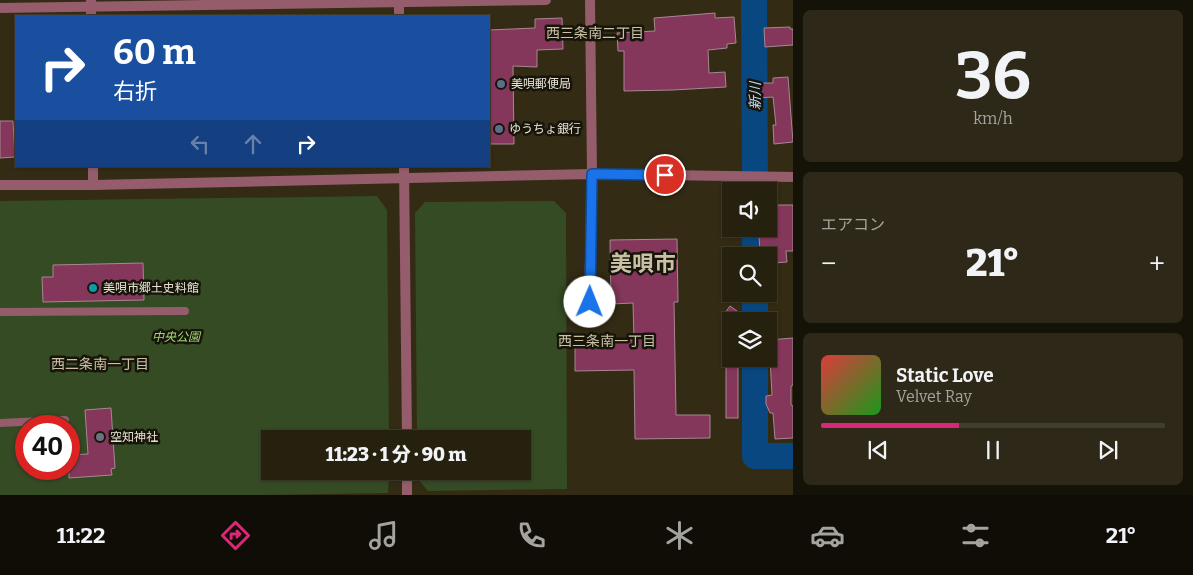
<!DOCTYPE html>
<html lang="ja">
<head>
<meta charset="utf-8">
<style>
  :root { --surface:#26200f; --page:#2e2818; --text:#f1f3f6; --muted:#a4a39e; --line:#423e2f; --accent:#db2777 }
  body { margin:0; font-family:Bitter,"Noto Sans JP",serif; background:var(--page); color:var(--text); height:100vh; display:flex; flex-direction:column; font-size:19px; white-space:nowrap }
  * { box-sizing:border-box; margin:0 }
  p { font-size:16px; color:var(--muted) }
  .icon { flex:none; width:28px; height:28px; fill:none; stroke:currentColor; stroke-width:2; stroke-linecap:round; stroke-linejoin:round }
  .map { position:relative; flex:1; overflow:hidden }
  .drawer { display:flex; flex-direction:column; gap:10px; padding:10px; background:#151208; width:400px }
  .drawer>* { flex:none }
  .guide { position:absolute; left:15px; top:15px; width:475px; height:152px; border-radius:0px; box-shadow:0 1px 4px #0004,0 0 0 1px var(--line); background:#1a4fa0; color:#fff; overflow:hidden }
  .tools { position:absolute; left:722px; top:182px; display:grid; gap:10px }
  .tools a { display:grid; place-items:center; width:55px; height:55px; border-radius:0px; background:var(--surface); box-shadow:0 1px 4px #0004,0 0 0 1px var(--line); font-size:25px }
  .speed { position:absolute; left:15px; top:415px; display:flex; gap:10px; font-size:25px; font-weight:700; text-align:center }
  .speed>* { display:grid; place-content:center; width:65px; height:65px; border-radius:50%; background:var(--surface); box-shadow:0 1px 4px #0004,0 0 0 1px var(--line); line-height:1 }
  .speed .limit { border:8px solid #d22; background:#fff; color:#111 }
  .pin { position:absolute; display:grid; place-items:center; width:42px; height:42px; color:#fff; margin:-21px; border:2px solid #fff; border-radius:50%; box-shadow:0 1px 5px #0007 }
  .me { position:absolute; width:55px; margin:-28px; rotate:1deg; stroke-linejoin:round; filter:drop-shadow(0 0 4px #0008) }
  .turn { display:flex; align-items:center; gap:18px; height:105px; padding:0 15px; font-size:22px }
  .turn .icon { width:65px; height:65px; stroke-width:2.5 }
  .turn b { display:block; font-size:35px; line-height:42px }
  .lanes { display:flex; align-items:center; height:48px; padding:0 15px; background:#0003; justify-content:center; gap:25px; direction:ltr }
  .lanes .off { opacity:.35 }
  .big { font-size:38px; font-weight:800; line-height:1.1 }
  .drawer .widget { flex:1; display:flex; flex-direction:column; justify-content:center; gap:8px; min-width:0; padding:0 18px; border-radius:8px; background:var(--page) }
  .drawer .dial { align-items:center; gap:0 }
  .dial b { font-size:65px; line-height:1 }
  .song { display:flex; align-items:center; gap:15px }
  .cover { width:60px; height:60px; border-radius:8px; background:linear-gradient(135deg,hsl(0 70% 55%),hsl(120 70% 35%)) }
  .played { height:5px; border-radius:2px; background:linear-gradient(90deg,var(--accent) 40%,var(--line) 40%) }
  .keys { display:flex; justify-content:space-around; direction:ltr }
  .heat { display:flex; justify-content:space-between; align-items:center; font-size:28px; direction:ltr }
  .trip { position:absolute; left:261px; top:430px; width:270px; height:50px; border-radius:0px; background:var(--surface); box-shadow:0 1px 4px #0004,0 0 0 1px var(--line); font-weight:800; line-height:50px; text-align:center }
  .tabs { display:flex; height:80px; justify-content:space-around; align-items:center; background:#0f0d06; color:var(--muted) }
  .tabs .icon { width:35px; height:35px }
  .tabs .on { color:var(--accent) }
  .tabs b { font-size:22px; color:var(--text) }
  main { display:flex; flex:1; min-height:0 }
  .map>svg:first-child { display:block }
</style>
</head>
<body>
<main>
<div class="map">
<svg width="793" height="495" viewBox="0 0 793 495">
  <rect width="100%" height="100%" fill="#332b14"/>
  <!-- green -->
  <g fill="#344b23" fill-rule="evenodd">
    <path d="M377,196L387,210L389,439H270V471H389L388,493L264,495H0V201ZM26,426H69V469H26Z"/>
    <polygon points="554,201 566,213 567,489 428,491 418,479 418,471 522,471 522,439 417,439 415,213 425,202"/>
  </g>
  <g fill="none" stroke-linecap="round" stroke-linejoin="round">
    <!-- river -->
    <g stroke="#094780" stroke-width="26">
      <polyline points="754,0 755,191"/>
      <polyline points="755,229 755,256"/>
      <polyline points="755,294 755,321"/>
      <polyline points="755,359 755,456 793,456"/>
    </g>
  </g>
  <!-- building -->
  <g fill="#84375b" stroke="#a68893">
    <polygon points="715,13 715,18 734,17 736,43 727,44 727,48 708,50 709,73 725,72 726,87 673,90 624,91 624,51 618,51 617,33 655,31 654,18"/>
    <polygon points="562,18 563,49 537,50 537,67 513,66 514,144 489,144 489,30 535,28 535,19"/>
    <polygon points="790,27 790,29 793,29 793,45 765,47 764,28"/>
    <polygon points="788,77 793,142 774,144 773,125 776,125 773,97 758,98 757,83 773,83 773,78"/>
    <polygon points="0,121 13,121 15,157 0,158"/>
    <polygon points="769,205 793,205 793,251 786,251 787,262 773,263 770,251 760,251 759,236 769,236"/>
    <polygon points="677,239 678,302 674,302 676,415 710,415 710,438 635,439 634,370 575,371 575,341 634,340 633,303 611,304 610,240"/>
    <polygon points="143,263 144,300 43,302 42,277 53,277 53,265"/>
    <polygon points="730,306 737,311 737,321 725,321 725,313"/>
    <polygon points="793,338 793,385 791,386 791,405 793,406 793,438 775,439 773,413 770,413 766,404 766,396 772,395 769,340"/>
    <rect x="726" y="359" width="12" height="59"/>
    <polygon points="111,408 115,468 111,469 112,475 69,478 69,455 88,454 85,410"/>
  </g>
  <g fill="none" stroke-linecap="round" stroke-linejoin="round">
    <!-- service -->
    <g stroke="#955c6b" stroke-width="8">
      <polyline points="0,312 185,311"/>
      <polyline points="0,423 65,420"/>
    </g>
    <!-- tertiary -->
    <g stroke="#955c6b" stroke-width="10">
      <polyline points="91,0 91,16"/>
      <polyline points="399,0 399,16"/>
      <polyline points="0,8 546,0"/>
      <polyline points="93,166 93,185"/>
      <polyline points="404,166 407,439"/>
      <polyline points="0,185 93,185 592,174 793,177"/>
      <polyline points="589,302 592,174 590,0"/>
      <polyline points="407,471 407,495"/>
    </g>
  </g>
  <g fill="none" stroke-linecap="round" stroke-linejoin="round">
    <!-- route casing -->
    <g stroke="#114b97" stroke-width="12">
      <polyline id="route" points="590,302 592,174 665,175"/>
    </g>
    <!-- route -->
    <use href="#route" stroke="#1a73e8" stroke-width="9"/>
  </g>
  <!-- markers -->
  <g fill="#5c6f8a" stroke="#17140a" stroke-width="2">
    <circle cx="501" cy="84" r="5"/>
    <circle cx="499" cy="129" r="5"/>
  </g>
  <circle fill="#0f9aa8" stroke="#17140a" stroke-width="2" cx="93" cy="288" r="5"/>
  <circle fill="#6b7280" stroke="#17140a" stroke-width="2" cx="100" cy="437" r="5"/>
  <g text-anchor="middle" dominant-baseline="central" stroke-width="5" stroke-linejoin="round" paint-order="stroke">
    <!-- poi labels -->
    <g font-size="12" fill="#e8e3d5" stroke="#17140a" text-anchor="start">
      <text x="511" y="84">美唄郵便局</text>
      <text x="509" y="129">ゆうちょ銀行</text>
      <text x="103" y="288">美唄市郷土史料館</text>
      <text x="110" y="437">空知神社</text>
    </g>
    <!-- park labels -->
    <g font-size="12" font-style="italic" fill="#9ed976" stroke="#17140a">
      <text x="176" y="337">中央公園</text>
    </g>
    <!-- neighbourhood labels -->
    <g font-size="14" fill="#cac1a5" stroke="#17140a">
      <text x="595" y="33">西三条南二丁目</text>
      <text x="607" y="341">西三条南一丁目</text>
      <text x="100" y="364">西二条南一丁目</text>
    </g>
    <!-- water labels -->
    <g font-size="14" font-style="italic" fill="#bcdafc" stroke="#17140a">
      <text transform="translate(755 96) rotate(-90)">新川</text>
    </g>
    <!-- town labels -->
    <g font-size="22" font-weight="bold" fill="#cac1a5" stroke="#17140a">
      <text x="643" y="263">美唄市</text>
    </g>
  </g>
</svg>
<div class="tools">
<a><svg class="icon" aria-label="sound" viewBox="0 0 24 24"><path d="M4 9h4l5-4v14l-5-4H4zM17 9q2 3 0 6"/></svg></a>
<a><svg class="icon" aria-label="search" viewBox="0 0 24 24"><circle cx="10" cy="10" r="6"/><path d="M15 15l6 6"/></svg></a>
<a><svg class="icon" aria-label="layers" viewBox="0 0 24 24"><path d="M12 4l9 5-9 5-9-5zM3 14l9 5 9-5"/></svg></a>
</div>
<div class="speed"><div class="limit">40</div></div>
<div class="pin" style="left:665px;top:175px;background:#d93025"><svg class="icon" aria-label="arrive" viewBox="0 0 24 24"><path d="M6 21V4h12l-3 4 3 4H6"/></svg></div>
<svg class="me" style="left:590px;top:302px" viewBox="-20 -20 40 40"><circle r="19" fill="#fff"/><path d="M0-13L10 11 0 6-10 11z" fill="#1a73e8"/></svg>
<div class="trip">11:23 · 1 分 · 90 m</div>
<div class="guide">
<div class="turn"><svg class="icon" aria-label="right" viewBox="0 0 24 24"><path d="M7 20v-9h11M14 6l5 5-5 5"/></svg><div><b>60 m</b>右折</div></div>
<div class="lanes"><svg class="icon off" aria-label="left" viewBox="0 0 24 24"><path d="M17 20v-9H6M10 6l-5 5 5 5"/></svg><svg class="icon off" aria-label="ahead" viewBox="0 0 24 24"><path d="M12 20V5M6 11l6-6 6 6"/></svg><svg class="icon" aria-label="right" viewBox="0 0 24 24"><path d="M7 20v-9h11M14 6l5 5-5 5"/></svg></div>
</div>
</div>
<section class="drawer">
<div class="widget dial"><b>36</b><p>km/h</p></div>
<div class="widget"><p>エアコン</p>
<div class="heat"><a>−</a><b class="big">21°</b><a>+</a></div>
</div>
<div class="widget">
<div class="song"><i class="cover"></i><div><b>Static Love</b><p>Velvet Ray</p></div></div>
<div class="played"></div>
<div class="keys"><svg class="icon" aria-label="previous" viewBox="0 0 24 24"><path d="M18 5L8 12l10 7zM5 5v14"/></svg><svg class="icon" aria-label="pause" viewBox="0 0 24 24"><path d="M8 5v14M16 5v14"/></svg><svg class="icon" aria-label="next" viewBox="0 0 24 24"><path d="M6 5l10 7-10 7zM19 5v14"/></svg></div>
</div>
</section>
</main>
<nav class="tabs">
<b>11:22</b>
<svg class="icon on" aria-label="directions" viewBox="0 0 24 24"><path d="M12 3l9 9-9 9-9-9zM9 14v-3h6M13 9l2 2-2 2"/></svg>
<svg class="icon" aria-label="music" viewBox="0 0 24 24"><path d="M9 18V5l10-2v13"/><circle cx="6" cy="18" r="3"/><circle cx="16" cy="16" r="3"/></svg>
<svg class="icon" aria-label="phone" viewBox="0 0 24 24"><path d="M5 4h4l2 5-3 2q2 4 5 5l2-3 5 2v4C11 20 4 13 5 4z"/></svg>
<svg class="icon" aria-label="climate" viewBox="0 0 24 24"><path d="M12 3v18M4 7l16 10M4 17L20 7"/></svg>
<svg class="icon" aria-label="car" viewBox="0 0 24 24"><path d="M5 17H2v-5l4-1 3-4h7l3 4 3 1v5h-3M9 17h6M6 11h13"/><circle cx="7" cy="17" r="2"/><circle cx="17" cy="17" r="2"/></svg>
<svg class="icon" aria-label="filters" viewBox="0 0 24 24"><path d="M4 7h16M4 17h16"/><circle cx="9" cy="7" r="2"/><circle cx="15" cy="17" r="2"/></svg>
<b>21°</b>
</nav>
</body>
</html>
